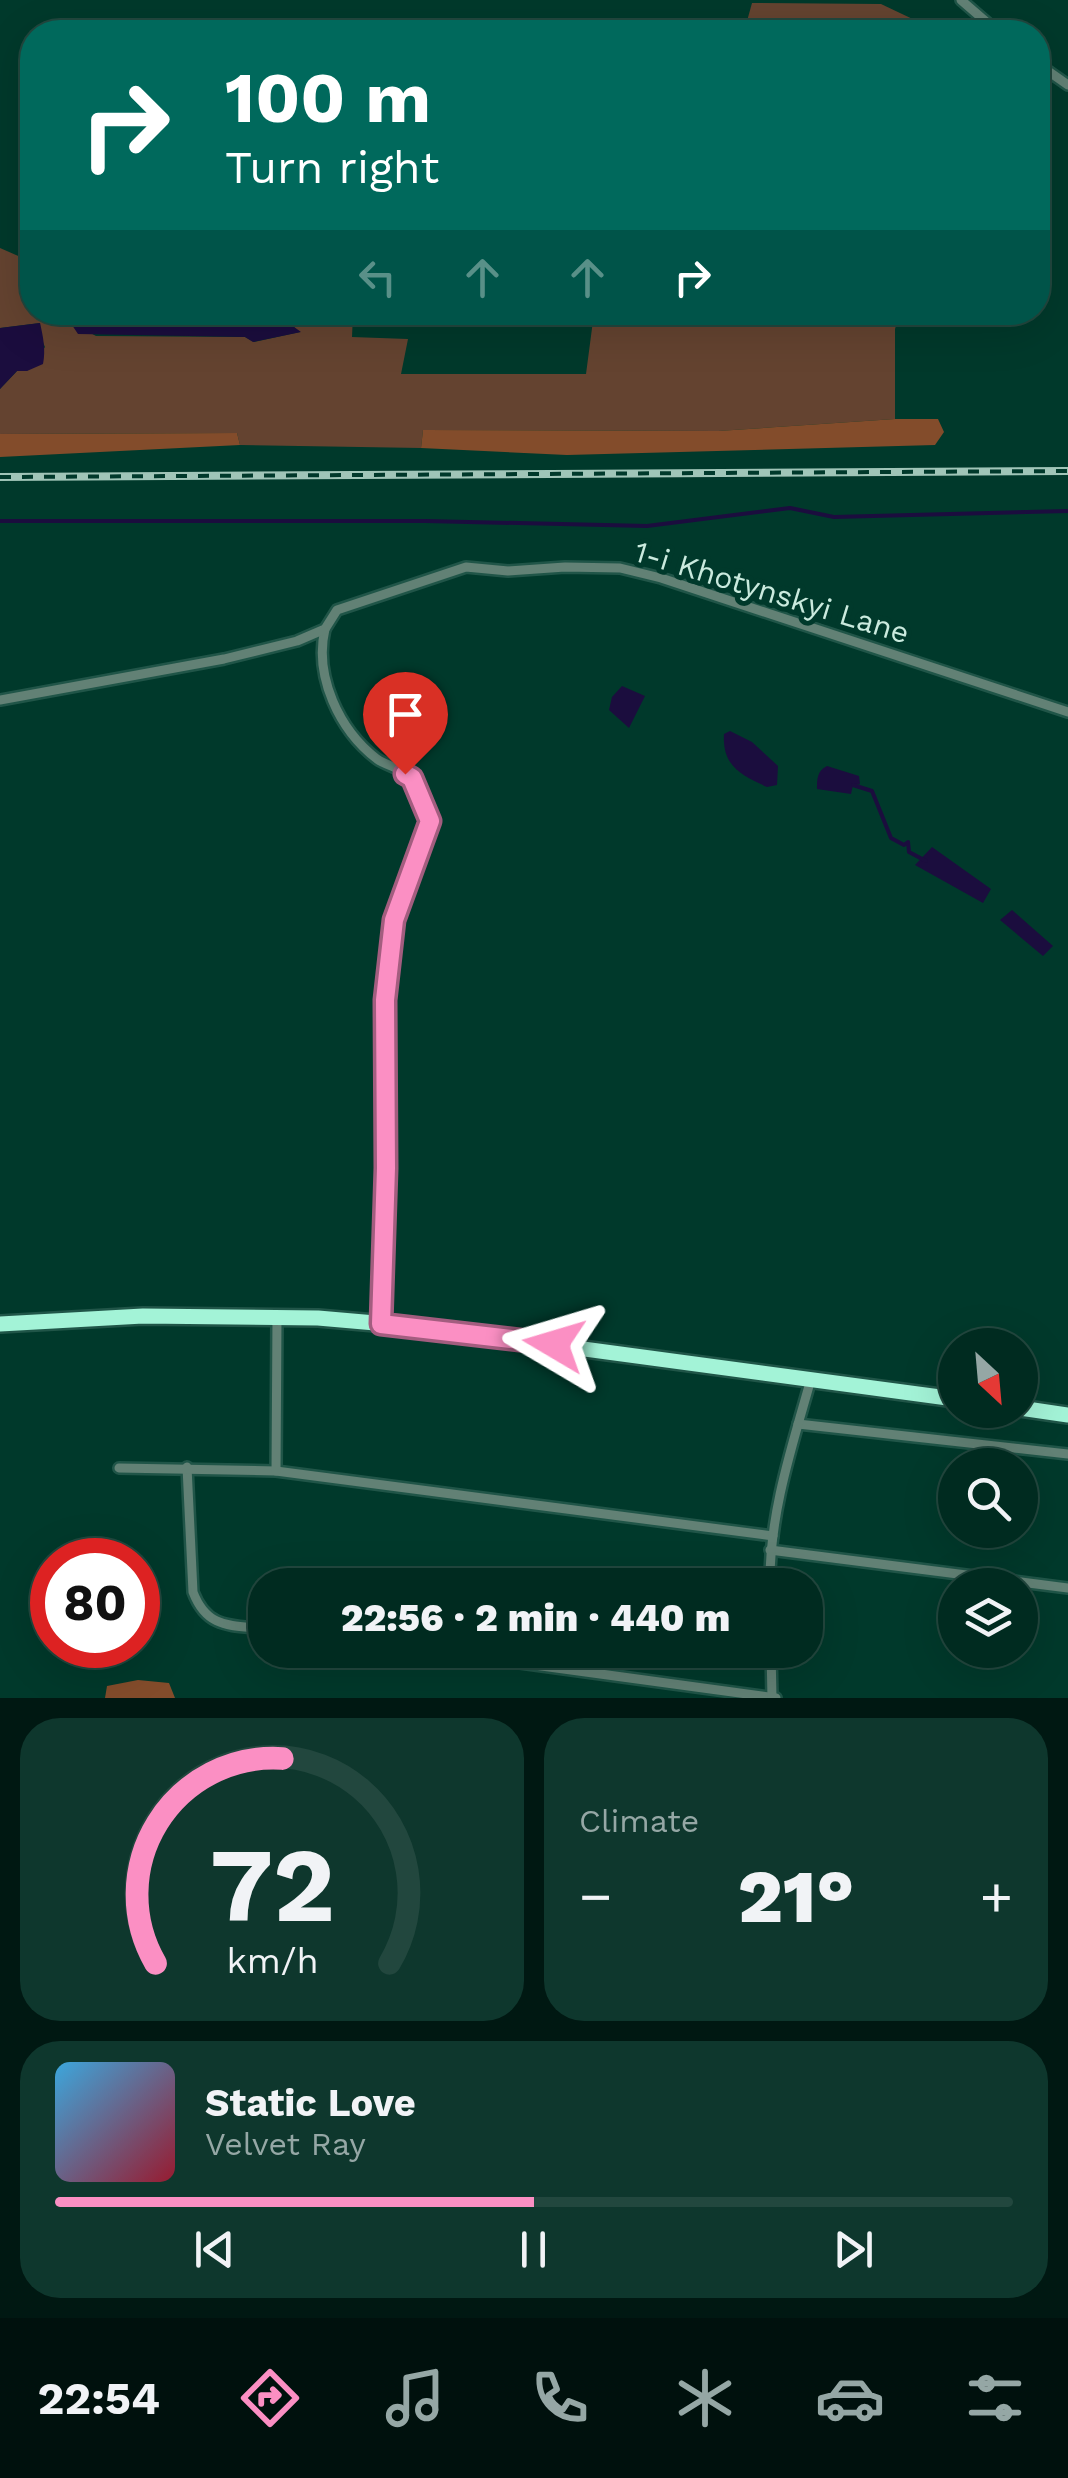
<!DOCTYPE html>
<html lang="en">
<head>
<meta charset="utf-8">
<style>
  :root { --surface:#002b20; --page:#0e372d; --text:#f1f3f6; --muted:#95a7a5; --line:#22473e; --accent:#fb8fc3 }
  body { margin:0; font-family:"Work Sans",sans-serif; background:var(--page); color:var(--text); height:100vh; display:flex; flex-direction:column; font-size:38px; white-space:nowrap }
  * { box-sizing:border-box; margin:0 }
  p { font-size:32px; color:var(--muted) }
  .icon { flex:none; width:55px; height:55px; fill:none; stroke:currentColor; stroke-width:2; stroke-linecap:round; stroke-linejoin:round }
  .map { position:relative; height:1698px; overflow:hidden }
  .sheet { display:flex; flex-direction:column; gap:20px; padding:20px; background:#001812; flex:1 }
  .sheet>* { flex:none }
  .top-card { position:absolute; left:20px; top:20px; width:1030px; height:305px; border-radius:40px; box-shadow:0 10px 40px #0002,0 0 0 2px var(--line); background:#00695c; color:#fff; overflow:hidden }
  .needle { width:65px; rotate:154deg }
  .buttons { position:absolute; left:938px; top:1328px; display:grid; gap:20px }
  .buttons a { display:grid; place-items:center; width:100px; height:100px; border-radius:50%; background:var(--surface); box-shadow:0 10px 40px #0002,0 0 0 2px var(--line); font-size:50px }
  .speed { position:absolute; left:30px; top:1538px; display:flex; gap:20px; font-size:50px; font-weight:700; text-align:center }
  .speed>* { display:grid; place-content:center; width:130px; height:130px; border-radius:50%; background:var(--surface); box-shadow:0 10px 40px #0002,0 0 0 2px var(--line); line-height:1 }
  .speed .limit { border:15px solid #d22; background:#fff; color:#111 }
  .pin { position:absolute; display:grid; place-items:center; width:85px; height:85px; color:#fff; margin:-102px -42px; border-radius:50% 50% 50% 0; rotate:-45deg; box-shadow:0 0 10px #0007 }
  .pin .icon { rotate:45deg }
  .me { position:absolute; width:110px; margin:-55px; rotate:277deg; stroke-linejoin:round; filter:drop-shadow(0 0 8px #0008) }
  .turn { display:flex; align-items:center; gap:35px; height:210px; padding:0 40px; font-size:45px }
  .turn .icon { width:130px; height:130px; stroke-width:2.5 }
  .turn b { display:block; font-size:70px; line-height:85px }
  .lanes { display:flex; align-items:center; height:95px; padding:0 40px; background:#0003; justify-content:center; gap:50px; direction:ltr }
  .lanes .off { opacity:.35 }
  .big { font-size:75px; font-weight:800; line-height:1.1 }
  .sheet .card { flex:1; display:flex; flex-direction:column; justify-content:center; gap:15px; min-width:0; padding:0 35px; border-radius:40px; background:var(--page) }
  .sheet .dial { align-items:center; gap:0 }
  .dial svg { height:260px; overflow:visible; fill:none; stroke:var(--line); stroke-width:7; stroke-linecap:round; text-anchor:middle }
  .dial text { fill:var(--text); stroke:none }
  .song { display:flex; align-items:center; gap:30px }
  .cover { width:120px; height:120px; border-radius:15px; background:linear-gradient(135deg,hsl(200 70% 55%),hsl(350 70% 35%)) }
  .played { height:10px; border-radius:5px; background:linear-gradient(90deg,var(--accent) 50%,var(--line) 50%) }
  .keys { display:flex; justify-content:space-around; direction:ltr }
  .heat { display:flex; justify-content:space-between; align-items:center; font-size:55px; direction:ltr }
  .sheet .tiles { flex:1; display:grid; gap:20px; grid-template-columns:1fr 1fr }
  .card:last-child { grid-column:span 2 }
  .trip { position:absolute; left:248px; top:1568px; width:575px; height:100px; border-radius:40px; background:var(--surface); box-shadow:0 10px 40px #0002,0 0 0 2px var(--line); font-weight:800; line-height:100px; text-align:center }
  .tabs { display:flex; height:160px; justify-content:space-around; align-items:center; background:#00110d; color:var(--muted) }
  .tabs .icon { width:70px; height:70px }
  .tabs .selected { color:var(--accent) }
  .tabs b { font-size:45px; color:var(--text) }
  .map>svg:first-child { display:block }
</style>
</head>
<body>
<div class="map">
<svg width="1068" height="1698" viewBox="0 0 1068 1698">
  <rect width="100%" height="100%" fill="#00392b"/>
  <!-- green -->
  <g fill="#644330">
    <polygon points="752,3 881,4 940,32 744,32"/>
    <polygon points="0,248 32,262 32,312 72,313 70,322 96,336 245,337 254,342 300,332 294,327 293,319 299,313 353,313 352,337 408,339 401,374 586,374 594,313 900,313 895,329 895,419 718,431 423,430 421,448 240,445 237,433 0,434 0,389 17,371 27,371 45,347 41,338 40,323 0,328"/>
  </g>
  <!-- forest -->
  <g fill="#834c2b">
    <polygon points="895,419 938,419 944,432 935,445 567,455 421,448 423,430 718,431"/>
    <polygon points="237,433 240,445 0,457 0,434"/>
    <polygon points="138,1680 169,1683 175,1698 105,1698 107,1686"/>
  </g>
  <!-- water -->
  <g fill="#1b0d3e">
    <polygon points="72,313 299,313 293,319 294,327 301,332 253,342 245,337 78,334 70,322"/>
    <path d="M40,323C43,336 46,350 43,364L27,371H17L0,389V328Z"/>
    <polygon points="622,686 645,696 629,728 609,710 612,697"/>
    <path d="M730,731L752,742L778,766L777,785L767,787C741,775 722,766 724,734Z"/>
    <path d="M827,766L859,776L860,784L853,785L851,794L817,789C817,779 817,771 827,766Z"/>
    <polygon points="932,847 991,889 983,903 915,865"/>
    <polygon points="1012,910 1053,946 1043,956 1000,920"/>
  </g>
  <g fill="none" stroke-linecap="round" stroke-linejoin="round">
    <!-- stream -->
    <g stroke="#1b0d3e" stroke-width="4">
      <polyline points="0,521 426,521 647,526 790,508 834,517 1068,511"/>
      <polyline points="853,785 872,791 891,838 904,845 908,842 909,852 926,861"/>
    </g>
    <!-- street casing -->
    <g stroke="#205548" stroke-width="14">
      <g id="street">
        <polyline points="961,0 998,32"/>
        <polyline points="1038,64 1068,85"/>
        <path d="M325,629C314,676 339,730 377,759C387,766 404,769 411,778C421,788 423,808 429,821L394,920L385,1000L386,1168L381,1324"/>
        <polyline points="0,700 224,659 297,641 325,629 337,610 466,567 508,571 565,567 620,568 661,578 1068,712"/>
        <polyline points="798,1424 1068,1454"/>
        <path d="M187,1467L193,1592C207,1629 231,1625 265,1629"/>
        <polyline points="119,1468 276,1471 773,1536"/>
        <polyline points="276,1471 277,1317"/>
        <polyline points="770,1550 1068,1588"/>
        <path d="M770,1585C769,1515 792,1446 811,1379"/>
        <polyline points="425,1650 776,1698"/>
        <polyline points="771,1650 772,1698"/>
      </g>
    </g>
    <!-- highway casing -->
    <g stroke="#205548" stroke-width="20">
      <g id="highway">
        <polyline points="0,1324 143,1316 318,1318 421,1327 955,1399"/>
        <polyline points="1020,1408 1068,1415"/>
      </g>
    </g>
    <!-- street -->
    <use href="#street" stroke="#628175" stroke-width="9"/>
    <!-- highway -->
    <use href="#highway" stroke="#a3f3d7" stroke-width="15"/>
    <!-- rail casing -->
    <g stroke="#a0c5b8" stroke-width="8">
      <polyline id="rail" points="0,477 1068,471"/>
    </g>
    <!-- rail -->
    <use href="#rail" stroke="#00392b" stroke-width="4" stroke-dasharray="11" stroke-linecap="butt"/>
  </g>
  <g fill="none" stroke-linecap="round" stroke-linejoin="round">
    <!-- route casing -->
    <g stroke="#a35d7f" stroke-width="25">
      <polyline id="route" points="405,774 412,778 430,821 394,920 385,1000 386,1168 381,1324 554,1344"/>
    </g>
    <!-- route -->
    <use href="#route" stroke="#fb8fc3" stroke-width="18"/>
  </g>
  <g text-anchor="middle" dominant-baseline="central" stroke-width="10" stroke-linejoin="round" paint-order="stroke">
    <!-- street labels -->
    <g font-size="30" fill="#caeade" stroke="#00392b">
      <text transform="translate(772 592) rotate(17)">1-i Khotynskyi Lane</text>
    </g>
  </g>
</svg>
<div class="buttons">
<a><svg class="needle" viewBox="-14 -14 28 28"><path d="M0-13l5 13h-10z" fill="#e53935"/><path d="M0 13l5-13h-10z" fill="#95a7a5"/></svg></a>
<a><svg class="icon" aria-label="search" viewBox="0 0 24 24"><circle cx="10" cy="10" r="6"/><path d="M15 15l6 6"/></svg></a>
<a><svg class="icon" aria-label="layers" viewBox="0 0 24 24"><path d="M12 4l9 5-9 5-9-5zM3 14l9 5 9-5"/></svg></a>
</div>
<div class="speed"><div class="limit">80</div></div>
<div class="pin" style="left:405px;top:774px;background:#d93025"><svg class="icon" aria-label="arrive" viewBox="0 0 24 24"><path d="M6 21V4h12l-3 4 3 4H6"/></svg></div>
<svg class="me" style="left:554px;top:1344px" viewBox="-20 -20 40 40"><path d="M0-17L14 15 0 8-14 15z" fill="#fb8fc3" stroke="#fff" stroke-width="4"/></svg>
<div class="trip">22:56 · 2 min · 440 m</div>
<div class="top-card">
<div class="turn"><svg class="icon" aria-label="right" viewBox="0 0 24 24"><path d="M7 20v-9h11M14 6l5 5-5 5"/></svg><div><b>100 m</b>Turn right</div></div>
<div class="lanes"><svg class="icon off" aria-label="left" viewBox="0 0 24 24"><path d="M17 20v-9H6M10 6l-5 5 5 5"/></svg><svg class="icon off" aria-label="ahead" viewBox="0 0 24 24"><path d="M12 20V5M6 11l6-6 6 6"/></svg><svg class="icon off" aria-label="ahead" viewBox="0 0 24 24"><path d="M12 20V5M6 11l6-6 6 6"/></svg><svg class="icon" aria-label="right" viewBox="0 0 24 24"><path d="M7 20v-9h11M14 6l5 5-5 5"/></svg></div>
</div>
</div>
<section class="sheet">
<div class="tiles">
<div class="card dial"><svg viewBox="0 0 100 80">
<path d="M14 69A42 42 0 1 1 86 69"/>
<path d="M14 69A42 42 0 0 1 53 6" stroke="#fb8fc3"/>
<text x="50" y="56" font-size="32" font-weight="700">72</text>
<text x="50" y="72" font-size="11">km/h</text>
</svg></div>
<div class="card"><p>Climate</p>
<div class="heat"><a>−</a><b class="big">21°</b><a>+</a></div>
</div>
<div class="card">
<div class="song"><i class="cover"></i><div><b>Static Love</b><p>Velvet Ray</p></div></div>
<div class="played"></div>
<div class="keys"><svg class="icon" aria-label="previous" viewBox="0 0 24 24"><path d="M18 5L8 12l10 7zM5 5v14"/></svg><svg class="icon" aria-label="pause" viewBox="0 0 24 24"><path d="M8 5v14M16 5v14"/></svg><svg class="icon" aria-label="next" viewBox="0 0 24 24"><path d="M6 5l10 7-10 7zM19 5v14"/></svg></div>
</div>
</div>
</section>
<nav class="tabs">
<b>22:54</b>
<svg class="icon selected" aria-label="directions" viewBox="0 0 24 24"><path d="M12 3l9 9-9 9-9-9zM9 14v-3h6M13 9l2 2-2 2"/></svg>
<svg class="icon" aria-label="music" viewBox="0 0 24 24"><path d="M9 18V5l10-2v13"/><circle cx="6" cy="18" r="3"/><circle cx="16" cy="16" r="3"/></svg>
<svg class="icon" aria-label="phone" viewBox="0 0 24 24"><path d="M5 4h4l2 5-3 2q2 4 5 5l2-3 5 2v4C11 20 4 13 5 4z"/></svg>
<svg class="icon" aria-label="climate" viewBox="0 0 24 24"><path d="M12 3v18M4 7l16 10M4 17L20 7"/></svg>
<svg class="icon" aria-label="car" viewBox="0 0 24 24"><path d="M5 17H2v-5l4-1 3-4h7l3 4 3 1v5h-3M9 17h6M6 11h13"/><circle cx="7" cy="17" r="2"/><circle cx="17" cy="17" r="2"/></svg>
<svg class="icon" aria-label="filters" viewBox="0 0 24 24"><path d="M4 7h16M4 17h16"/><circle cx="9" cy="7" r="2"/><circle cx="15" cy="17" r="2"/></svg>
</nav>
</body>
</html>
